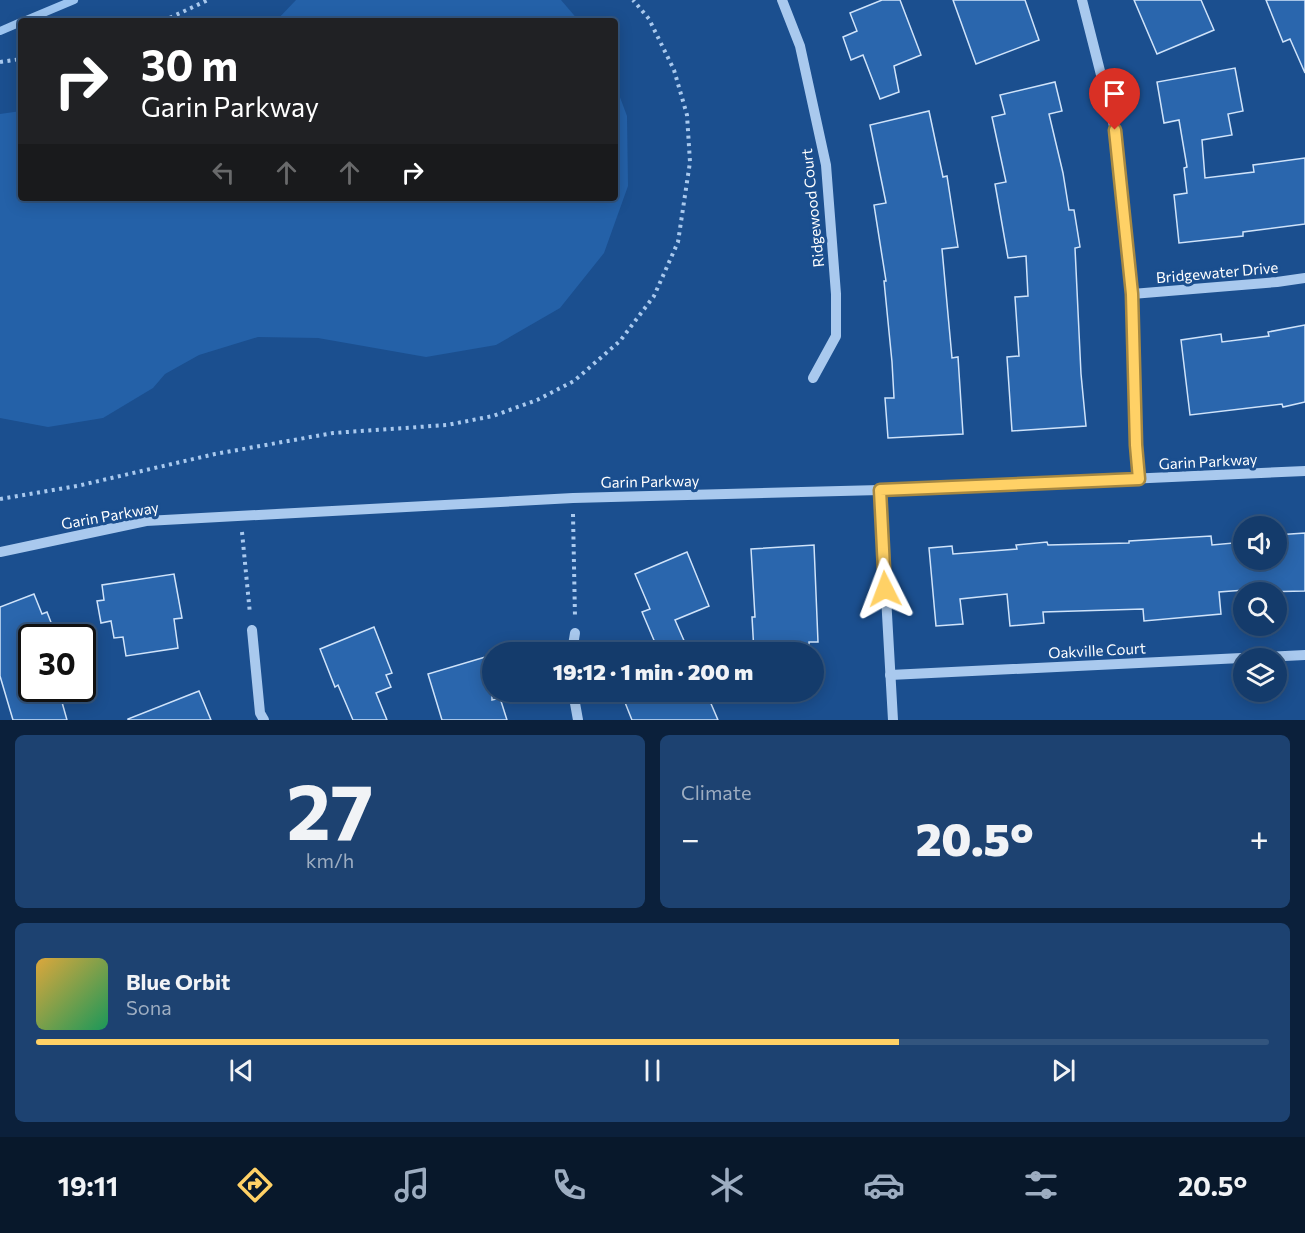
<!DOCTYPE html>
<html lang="en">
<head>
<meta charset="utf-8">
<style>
  :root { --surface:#143b6b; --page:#1d4271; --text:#f1f3f6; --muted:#9dadc1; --line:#33557e; --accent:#ffd166 }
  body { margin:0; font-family:Commissioner,sans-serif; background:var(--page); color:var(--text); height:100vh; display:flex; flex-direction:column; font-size:22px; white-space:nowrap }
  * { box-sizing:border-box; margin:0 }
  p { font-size:20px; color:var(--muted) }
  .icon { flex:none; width:33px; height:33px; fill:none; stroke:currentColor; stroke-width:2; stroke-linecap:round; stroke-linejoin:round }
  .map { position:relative; height:720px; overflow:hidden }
  .panel { display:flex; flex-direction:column; gap:15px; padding:15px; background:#0b203b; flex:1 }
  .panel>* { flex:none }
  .top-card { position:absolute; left:18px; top:18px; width:600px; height:183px; border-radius:6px; box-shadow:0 3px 15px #0003,0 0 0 2px var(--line); background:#202124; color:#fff; overflow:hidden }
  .fabs { position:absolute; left:1233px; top:516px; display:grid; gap:12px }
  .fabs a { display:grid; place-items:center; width:54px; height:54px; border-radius:50%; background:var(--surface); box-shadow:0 3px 15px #0003,0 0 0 2px var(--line); font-size:30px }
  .speed { position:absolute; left:18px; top:624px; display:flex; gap:12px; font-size:30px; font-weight:700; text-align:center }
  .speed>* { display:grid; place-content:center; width:78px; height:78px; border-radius:50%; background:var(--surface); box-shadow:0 3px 15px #0003,0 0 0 2px var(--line); line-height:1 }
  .speed .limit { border:3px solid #111; border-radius:9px; background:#fff; color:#111 }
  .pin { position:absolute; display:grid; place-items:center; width:51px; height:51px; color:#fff; margin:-62px -26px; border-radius:50% 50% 50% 0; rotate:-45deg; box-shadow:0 0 6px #0007 }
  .pin .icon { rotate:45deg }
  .me { position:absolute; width:66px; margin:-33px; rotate:357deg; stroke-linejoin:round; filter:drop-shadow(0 0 4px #0008) }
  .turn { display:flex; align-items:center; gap:21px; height:126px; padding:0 24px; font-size:27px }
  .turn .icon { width:78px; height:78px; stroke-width:2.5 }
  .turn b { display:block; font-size:42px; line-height:51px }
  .lanes { display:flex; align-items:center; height:57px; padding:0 24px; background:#0003; justify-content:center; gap:30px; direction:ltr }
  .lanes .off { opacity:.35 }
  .big { font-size:45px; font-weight:800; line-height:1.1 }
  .panel .card { flex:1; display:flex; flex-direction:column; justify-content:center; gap:9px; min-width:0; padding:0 21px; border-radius:9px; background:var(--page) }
  .panel .dial { align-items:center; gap:0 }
  .dial b { font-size:78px; line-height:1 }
  .song { display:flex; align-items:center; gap:18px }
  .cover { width:72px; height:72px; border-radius:9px; background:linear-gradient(135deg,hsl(40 70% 55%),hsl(150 70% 35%)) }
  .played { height:6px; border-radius:3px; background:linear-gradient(90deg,var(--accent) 70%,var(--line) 70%) }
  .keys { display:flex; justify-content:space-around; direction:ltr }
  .heat { display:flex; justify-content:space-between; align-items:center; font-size:33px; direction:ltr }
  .panel .tiles { flex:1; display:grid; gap:15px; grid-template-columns:1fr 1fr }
  .card:last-child { grid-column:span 2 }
  .trip { position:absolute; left:482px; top:642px; width:342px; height:60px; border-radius:30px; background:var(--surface); box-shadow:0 3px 15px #0003,0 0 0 2px var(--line); font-weight:800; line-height:60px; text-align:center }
  .menu { display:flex; height:96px; justify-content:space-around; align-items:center; background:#08182b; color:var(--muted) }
  .menu .icon { width:42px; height:42px }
  .menu .current { color:var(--accent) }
  .menu b { font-size:27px; color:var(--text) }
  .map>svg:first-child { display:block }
</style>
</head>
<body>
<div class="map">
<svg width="1305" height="720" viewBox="0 0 1305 720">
  <rect width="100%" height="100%" fill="#1b4f8f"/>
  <!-- green -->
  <g fill="#2461a8">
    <polygon points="296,0 561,0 579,21 276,21"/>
    <polygon points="615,84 627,116 628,186 604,253 560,308 496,345 426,357 318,338 258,337 199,355 165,374 153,388 103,418 48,427 0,418 0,114 21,111 21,198 615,198"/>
  </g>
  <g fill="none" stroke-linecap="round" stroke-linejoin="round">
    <!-- stream -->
    <g stroke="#9cc4f0" stroke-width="8">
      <polyline points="24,21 74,0"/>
      <polyline points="0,31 21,22"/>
    </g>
  </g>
  <!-- building -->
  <g fill="#2a66ad" stroke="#cfe3fa" stroke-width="1.5">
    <polygon points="882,0 900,0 921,55 894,66 899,92 880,99 863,55 851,60 843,37 857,31 850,13"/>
    <polygon points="953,0 1025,0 1039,40 976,64"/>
    <polygon points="1134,0 1201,0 1214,30 1157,54"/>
    <polygon points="1266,0 1305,0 1305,73 1290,39 1283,42"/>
    <polygon points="1235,68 1243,111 1228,114 1232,135 1202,140 1205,178 1254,172 1253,165 1305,158 1305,224 1243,232 1243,236 1179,243 1174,195 1187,193 1184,168 1187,167 1179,120 1164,123 1157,82"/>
    <polygon points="1055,82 1062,111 1049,114 1063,173 1069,210 1074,210 1080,247 1075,248 1081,374 1086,426 1012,431 1007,357 1019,356 1015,297 1028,296 1026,256 1008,258 995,184 1006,182 992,117 1005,114 1000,95"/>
    <polygon points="929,111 943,177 947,176 958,247 942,249 952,358 958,357 963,434 888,438 885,398 894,398 892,362 884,281 886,281 874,205 886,203 870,125"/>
    <polygon points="1305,325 1305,402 1283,407 1282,404 1190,415 1181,340 1221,334 1222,342 1269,336 1268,332"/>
    <polygon points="1305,533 1305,591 1259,592 1258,589 1219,592 1221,614 1144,621 1143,609 1043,612 1044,623 1010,626 1007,594 960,599 963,624 936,626 929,548 952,546 953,554 1017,549 1016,545 1047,542 1048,545 1129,543 1129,541 1211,536 1212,545 1244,542 1244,560 1276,560 1276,535"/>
    <polygon points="814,545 818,642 809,642 809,652 754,652 752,617 755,617 751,549"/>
    <polygon points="687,552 709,606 675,620 689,652 659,652 642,612 650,609 635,574"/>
    <polygon points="174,574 182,618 174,619 178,648 126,656 123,637 114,638 111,621 101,623 97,601 104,600 102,585"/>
    <polygon points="34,594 42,614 47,612 57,638 32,638 32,688 58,688 67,720 13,720 0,676 0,607"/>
    <polygon points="374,627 392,673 386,675 391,687 376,693 387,720 353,720 338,685 335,687 320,649"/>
    <polygon points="492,655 492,700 500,698 507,720 442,720 428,674"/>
    <polygon points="199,691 211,720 128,720 128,719"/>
    <polygon points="644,692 706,692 718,720 632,720 624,700"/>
  </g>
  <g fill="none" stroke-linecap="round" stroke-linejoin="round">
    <!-- path -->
    <g stroke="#a9c9ee" stroke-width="4" stroke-dasharray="3 4.5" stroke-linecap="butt">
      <polyline points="163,21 208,0"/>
      <polyline points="0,62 21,59"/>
      <polyline points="0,499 77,486 215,454 333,433 447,425 493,416 537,400 574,381 620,341 654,296 678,242 690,162 687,115 674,70 649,19 633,0"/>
      <polyline points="573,514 575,617"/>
      <polyline points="242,532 250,614"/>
    </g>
    <!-- minor -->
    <g stroke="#a9c9ee" stroke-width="10">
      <polyline points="782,0 800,46 826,165 836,294 836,336 813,378"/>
      <polyline points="1082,0 1115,130 1132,294 1136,445 1139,479"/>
      <polyline points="1132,294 1277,282 1305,278"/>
      <polyline points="880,490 893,720"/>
      <polyline points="0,552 146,521 573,498 880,490 1305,471"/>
      <polyline points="252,630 260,713 264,720"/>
      <polyline points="572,652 575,633"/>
      <polyline points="890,675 1305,655"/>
      <polyline points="573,692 578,720"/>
    </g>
  </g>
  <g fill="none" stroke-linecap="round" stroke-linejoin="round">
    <!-- route casing -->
    <g stroke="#a68842" stroke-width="15">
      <polyline id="route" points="885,589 880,490 1139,479 1136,445 1132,294 1115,130"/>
    </g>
    <!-- route -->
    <use href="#route" stroke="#ffd166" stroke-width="10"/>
  </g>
  <g text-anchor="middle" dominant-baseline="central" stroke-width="6" stroke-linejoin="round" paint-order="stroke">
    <!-- street labels -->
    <g font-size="15" fill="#fff" stroke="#1b4f8f">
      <text transform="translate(812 208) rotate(-96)">Ridgewood Court</text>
      <text transform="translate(1217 272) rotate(-5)">Bridgewater Drive</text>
      <text transform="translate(1208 461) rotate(-3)">Garin Parkway</text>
      <text transform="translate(650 481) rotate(-1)">Garin Parkway</text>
      <text transform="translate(110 515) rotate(-10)">Garin Parkway</text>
      <text transform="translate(1097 650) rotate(-3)">Oakville Court</text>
    </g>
  </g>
</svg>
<div class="fabs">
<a><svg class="icon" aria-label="sound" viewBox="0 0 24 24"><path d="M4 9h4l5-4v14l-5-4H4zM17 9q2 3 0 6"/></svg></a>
<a><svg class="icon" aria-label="search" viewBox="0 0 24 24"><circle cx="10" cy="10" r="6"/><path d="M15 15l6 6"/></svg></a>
<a><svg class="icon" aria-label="layers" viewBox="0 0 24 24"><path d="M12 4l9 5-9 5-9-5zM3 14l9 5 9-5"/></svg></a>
</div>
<div class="speed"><div class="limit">30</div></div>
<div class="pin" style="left:1115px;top:130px;background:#d93025"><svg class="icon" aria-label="arrive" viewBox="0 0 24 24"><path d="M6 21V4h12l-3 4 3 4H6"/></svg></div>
<svg class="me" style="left:885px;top:589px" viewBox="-20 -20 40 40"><path d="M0-17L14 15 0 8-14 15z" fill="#ffd166" stroke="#fff" stroke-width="4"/></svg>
<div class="trip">19:12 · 1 min · 200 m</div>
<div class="top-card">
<div class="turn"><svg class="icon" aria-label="right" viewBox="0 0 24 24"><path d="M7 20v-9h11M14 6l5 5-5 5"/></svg><div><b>30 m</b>Garin Parkway</div></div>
<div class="lanes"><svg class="icon off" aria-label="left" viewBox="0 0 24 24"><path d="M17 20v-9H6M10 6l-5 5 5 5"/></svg><svg class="icon off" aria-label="ahead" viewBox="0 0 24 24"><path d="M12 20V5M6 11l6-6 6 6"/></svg><svg class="icon off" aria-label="ahead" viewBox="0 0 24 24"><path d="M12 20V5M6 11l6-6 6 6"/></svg><svg class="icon" aria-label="right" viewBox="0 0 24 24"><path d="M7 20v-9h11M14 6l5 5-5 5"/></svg></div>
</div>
</div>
<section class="panel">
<div class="tiles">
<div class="card dial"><b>27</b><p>km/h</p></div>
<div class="card"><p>Climate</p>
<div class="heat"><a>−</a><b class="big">20.5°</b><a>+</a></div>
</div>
<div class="card">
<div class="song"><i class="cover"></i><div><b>Blue Orbit</b><p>Sona</p></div></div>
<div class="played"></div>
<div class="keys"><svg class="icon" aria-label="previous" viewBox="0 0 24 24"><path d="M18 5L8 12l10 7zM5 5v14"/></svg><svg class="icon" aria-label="pause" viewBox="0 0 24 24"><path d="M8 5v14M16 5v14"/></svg><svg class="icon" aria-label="next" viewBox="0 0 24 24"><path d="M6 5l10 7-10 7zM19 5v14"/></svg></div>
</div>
</div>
</section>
<nav class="menu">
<b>19:11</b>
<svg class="icon current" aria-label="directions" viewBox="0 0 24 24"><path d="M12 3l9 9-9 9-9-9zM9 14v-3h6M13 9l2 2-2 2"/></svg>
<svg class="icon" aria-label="music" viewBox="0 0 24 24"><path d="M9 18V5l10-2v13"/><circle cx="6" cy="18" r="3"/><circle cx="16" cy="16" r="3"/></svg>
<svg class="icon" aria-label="phone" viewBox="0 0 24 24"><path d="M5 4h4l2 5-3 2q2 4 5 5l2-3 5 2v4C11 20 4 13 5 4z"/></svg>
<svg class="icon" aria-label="climate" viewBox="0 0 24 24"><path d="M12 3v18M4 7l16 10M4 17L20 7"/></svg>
<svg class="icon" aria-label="car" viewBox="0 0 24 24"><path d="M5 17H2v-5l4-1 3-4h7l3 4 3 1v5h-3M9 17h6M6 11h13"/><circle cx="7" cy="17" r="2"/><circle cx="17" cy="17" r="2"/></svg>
<svg class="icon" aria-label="filters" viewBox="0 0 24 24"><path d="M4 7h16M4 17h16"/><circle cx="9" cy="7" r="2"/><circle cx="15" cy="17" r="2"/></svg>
<b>20.5°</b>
</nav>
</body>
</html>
